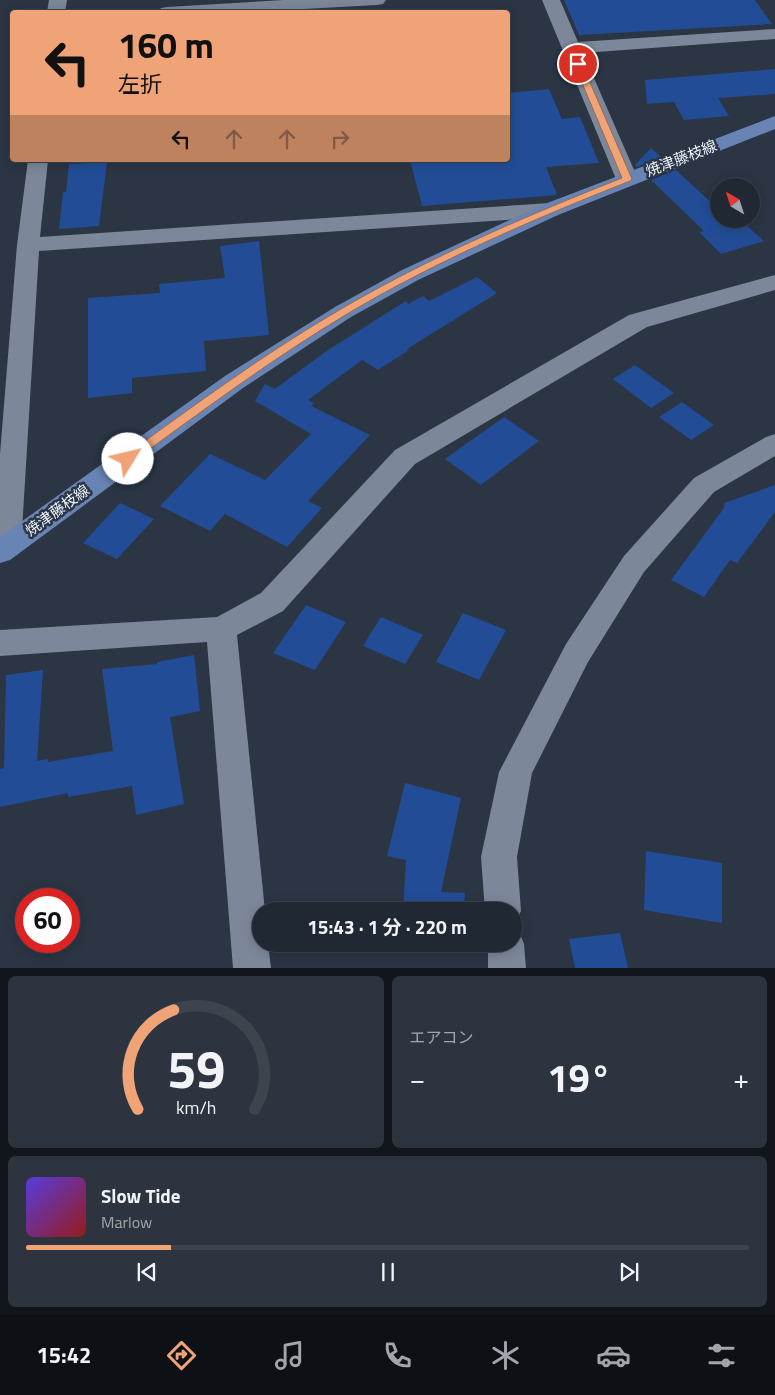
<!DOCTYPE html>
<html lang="ja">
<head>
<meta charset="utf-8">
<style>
  :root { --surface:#202833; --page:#2d343f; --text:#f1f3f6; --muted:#a2a6ac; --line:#3d444e; --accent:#efa377 }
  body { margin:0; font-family:"Titillium Web","Noto Sans JP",sans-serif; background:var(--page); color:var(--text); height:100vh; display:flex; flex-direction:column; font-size:19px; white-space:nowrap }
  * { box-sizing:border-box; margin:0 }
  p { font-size:16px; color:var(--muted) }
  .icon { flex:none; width:28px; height:28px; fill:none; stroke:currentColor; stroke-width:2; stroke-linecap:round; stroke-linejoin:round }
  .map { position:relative; height:968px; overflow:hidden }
  .sheet { display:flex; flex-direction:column; gap:8px; padding:8px; background:#12161c; flex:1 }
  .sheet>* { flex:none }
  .banner { position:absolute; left:10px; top:10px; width:500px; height:152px; border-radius:5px; box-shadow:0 2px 12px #0003,0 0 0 1px var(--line); background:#efa377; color:#111; overflow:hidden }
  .needle { width:32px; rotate:321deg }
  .controls { position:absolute; left:710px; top:178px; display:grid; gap:10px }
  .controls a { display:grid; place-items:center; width:50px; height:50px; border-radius:50%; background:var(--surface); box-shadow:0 2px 12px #0003,0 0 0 1px var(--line); font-size:25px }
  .speed { position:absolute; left:15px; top:888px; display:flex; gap:10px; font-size:25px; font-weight:700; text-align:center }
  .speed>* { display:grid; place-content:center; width:65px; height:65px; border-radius:50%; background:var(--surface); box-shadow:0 2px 12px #0003,0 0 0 1px var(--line); line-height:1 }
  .speed .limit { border:8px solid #d22; background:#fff; color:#111 }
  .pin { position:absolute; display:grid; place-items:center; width:42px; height:42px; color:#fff; margin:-21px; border:2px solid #fff; border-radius:50%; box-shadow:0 1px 5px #0007 }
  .me { position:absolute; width:55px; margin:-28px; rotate:54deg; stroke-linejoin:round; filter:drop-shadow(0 0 4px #0008) }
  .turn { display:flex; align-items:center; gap:18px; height:105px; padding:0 25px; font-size:22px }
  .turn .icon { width:65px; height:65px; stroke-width:2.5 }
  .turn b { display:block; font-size:35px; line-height:42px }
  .lanes { display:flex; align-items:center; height:48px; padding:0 25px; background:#0003; justify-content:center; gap:25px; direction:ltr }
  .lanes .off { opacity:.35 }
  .big { font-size:38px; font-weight:700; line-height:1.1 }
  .sheet .tile { flex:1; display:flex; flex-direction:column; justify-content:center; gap:8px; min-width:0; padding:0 18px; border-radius:8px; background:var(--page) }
  .sheet .dial { align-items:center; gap:0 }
  .dial svg { height:130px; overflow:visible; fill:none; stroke:var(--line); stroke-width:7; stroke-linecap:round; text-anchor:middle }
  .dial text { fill:var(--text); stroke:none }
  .song { display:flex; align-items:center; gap:15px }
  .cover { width:60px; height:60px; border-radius:8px; background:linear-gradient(135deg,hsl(250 70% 55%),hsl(0 70% 35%)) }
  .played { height:5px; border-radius:2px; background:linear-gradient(90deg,var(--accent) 20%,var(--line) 20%) }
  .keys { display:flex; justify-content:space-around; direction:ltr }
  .heat { display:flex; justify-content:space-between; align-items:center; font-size:28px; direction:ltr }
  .sheet .tiles { flex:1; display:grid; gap:8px; grid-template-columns:1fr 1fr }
  .tile:last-child { grid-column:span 2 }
  .trip { position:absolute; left:252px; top:902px; width:270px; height:50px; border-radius:25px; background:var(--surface); box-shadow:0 2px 12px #0003,0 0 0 1px var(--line); font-weight:700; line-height:50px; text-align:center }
  .tabs { display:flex; height:80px; justify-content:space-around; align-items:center; background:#0d1014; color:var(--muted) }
  .tabs .icon { width:35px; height:35px }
  .tabs .selected { color:var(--accent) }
  .tabs b { font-size:22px; color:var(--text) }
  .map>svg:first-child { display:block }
</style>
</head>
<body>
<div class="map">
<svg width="775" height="968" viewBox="0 0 775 968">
  <rect width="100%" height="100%" fill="#2b3544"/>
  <!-- building -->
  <g fill="#224d96">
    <polygon points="564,0 755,0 772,24 579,35"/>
    <polygon points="775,69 775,94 718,98 729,116 684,120 674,102 647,104 645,80"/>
    <polygon points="549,89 562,119 580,117 599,163 546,167 557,195 422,206 410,160 508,160 508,93"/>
    <polygon points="651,148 661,157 637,167 635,165"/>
    <polygon points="107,162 99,226 59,229 63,192 66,192 69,164"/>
    <polygon points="676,170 719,210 719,219 729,219 733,222 740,220 764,241 721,254 699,232 704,231 651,180"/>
    <polygon points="259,241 269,335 204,341 206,371 132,378 132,393 88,398 88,298 160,293 159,284 225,278 220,246"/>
    <polygon points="477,277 497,293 407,349 409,350 378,370 362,360 308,400 314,403 311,406 370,435 308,501 322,508 287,547 225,514 210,531 160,506 210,454 265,480 311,434 255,401 265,384 275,389 328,350 406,301 408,304 423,296 429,301"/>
    <polygon points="635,365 674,393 651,408 613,379"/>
    <polygon points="682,402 714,425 691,440 659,417"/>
    <polygon points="504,417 539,441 481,485 445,459"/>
    <polygon points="775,485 775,512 737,563 730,560 704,597 671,580 724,508 724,503"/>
    <polygon points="120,503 154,519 117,559 83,543"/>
    <polygon points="306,605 346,622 315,670 273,653"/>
    <polygon points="463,613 506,630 479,680 436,662"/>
    <polygon points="381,617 423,635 405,664 363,646"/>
    <polygon points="194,655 200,711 170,717 184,804 136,815 132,786 68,797 68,793 0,807 0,769 4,768 6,675 43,670 37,761 48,759 48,762 113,751 102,669 157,664 157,662"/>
    <polygon points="405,783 461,798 441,892 465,893 464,911 403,911 406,860 387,856"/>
    <polygon points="646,851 722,863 722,923 644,910"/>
    <polygon points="620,933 628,968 575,968 569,939"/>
    <polygon points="400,944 463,944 463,951 400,947"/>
  </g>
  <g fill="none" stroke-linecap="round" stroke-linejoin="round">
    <!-- minor -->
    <g fill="#7c8799" fill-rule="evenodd">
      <polygon points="49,0 67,0 65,12 47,12"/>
      <polygon points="284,0 386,0 383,4 377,5 251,12 158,12 161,8 167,7"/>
      <polygon points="542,0 560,0 578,42 775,29 775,39 583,53 638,179 635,184 627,185 619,184 616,179"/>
      <polygon points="28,160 48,160 40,237 550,203 558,205 561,210 558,215 550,217 39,251 21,547 17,555 7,558 0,556 0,454 17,245"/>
      <polygon points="775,275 775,290 647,327 415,464 283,611 237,635 265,911 261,911 261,944 268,944 271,968 233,968 207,642 0,656 0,630 217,617 261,593 395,450 629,315"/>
      <polygon points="775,434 775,456 714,492 644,572 588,662 532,773 517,857 521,911 514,924 514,911 485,911 481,857 499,772 566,644 624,556 694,478 766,437"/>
      <polygon points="514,929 519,931 524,944 526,968 488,968 488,944 514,944"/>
    </g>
    <!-- major -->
    <polygon fill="#6884b4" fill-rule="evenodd" points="775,116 775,129 558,215 418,280 351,317 243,388 10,560 0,563 0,537 225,376 335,307 402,270 542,205"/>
  </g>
  <!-- route -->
  <path fill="#efa377" stroke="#9b6a4d" d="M578,62L582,64L632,179L630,181C534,219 436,261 347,314C272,359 202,411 132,462H124L122,459L124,456C195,405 265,353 341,309C430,257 526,216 622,178L574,64Z"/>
  <g text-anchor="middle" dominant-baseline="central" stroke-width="5" stroke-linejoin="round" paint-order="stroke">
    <!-- street labels -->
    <g font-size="15" fill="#eef4ff" stroke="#2b3544">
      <text transform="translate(681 158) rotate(-21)">焼津藤枝線</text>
      <text transform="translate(57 510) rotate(-36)">焼津藤枝線</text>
    </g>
  </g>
</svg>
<div class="controls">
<a><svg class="needle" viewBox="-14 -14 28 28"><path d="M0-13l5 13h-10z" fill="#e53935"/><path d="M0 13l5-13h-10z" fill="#a2a6ac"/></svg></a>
</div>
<div class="speed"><div class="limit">60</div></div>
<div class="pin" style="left:578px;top:64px;background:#d93025"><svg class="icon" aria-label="arrive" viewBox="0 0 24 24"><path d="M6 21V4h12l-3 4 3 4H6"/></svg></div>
<svg class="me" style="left:128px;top:459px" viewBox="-20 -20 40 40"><circle r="19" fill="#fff"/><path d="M0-13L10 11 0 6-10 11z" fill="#efa377"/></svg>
<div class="trip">15:43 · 1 分 · 220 m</div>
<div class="banner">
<div class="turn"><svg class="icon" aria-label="left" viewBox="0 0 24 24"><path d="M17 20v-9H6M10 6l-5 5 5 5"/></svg><div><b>160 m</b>左折</div></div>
<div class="lanes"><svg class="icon" aria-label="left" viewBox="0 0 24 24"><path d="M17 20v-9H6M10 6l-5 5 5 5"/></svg><svg class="icon off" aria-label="ahead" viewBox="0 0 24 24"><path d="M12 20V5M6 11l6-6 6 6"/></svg><svg class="icon off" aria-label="ahead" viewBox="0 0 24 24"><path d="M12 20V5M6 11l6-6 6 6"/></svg><svg class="icon off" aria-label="right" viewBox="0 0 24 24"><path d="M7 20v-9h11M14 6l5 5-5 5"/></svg></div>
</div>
</div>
<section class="sheet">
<div class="tiles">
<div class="tile dial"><svg viewBox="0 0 100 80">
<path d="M14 69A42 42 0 1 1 86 69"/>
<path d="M14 69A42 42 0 0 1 36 8" stroke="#efa377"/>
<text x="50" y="56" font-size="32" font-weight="700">59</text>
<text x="50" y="72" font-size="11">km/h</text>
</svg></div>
<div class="tile"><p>エアコン</p>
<div class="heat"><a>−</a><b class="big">19°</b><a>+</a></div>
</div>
<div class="tile">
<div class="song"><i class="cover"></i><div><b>Slow Tide</b><p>Marlow</p></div></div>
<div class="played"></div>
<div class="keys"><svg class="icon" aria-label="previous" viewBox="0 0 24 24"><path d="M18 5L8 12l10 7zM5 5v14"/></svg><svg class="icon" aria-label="pause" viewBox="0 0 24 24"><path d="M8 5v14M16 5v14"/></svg><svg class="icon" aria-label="next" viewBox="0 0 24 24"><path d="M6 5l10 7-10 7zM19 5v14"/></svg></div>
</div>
</div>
</section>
<nav class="tabs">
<b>15:42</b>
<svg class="icon selected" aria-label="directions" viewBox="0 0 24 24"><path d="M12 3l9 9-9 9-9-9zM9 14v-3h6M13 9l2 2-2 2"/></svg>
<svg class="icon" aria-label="music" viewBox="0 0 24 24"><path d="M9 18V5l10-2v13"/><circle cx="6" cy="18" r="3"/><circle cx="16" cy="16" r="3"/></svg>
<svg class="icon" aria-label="phone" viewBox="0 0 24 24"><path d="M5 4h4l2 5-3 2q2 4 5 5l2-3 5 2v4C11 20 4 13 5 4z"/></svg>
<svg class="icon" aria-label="climate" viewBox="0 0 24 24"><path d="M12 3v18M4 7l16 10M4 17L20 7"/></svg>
<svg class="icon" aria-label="car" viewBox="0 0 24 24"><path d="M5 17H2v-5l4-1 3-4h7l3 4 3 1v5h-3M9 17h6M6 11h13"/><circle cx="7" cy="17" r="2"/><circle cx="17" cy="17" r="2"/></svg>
<svg class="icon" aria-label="filters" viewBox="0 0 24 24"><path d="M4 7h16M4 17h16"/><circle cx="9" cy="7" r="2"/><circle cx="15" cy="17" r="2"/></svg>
</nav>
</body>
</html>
